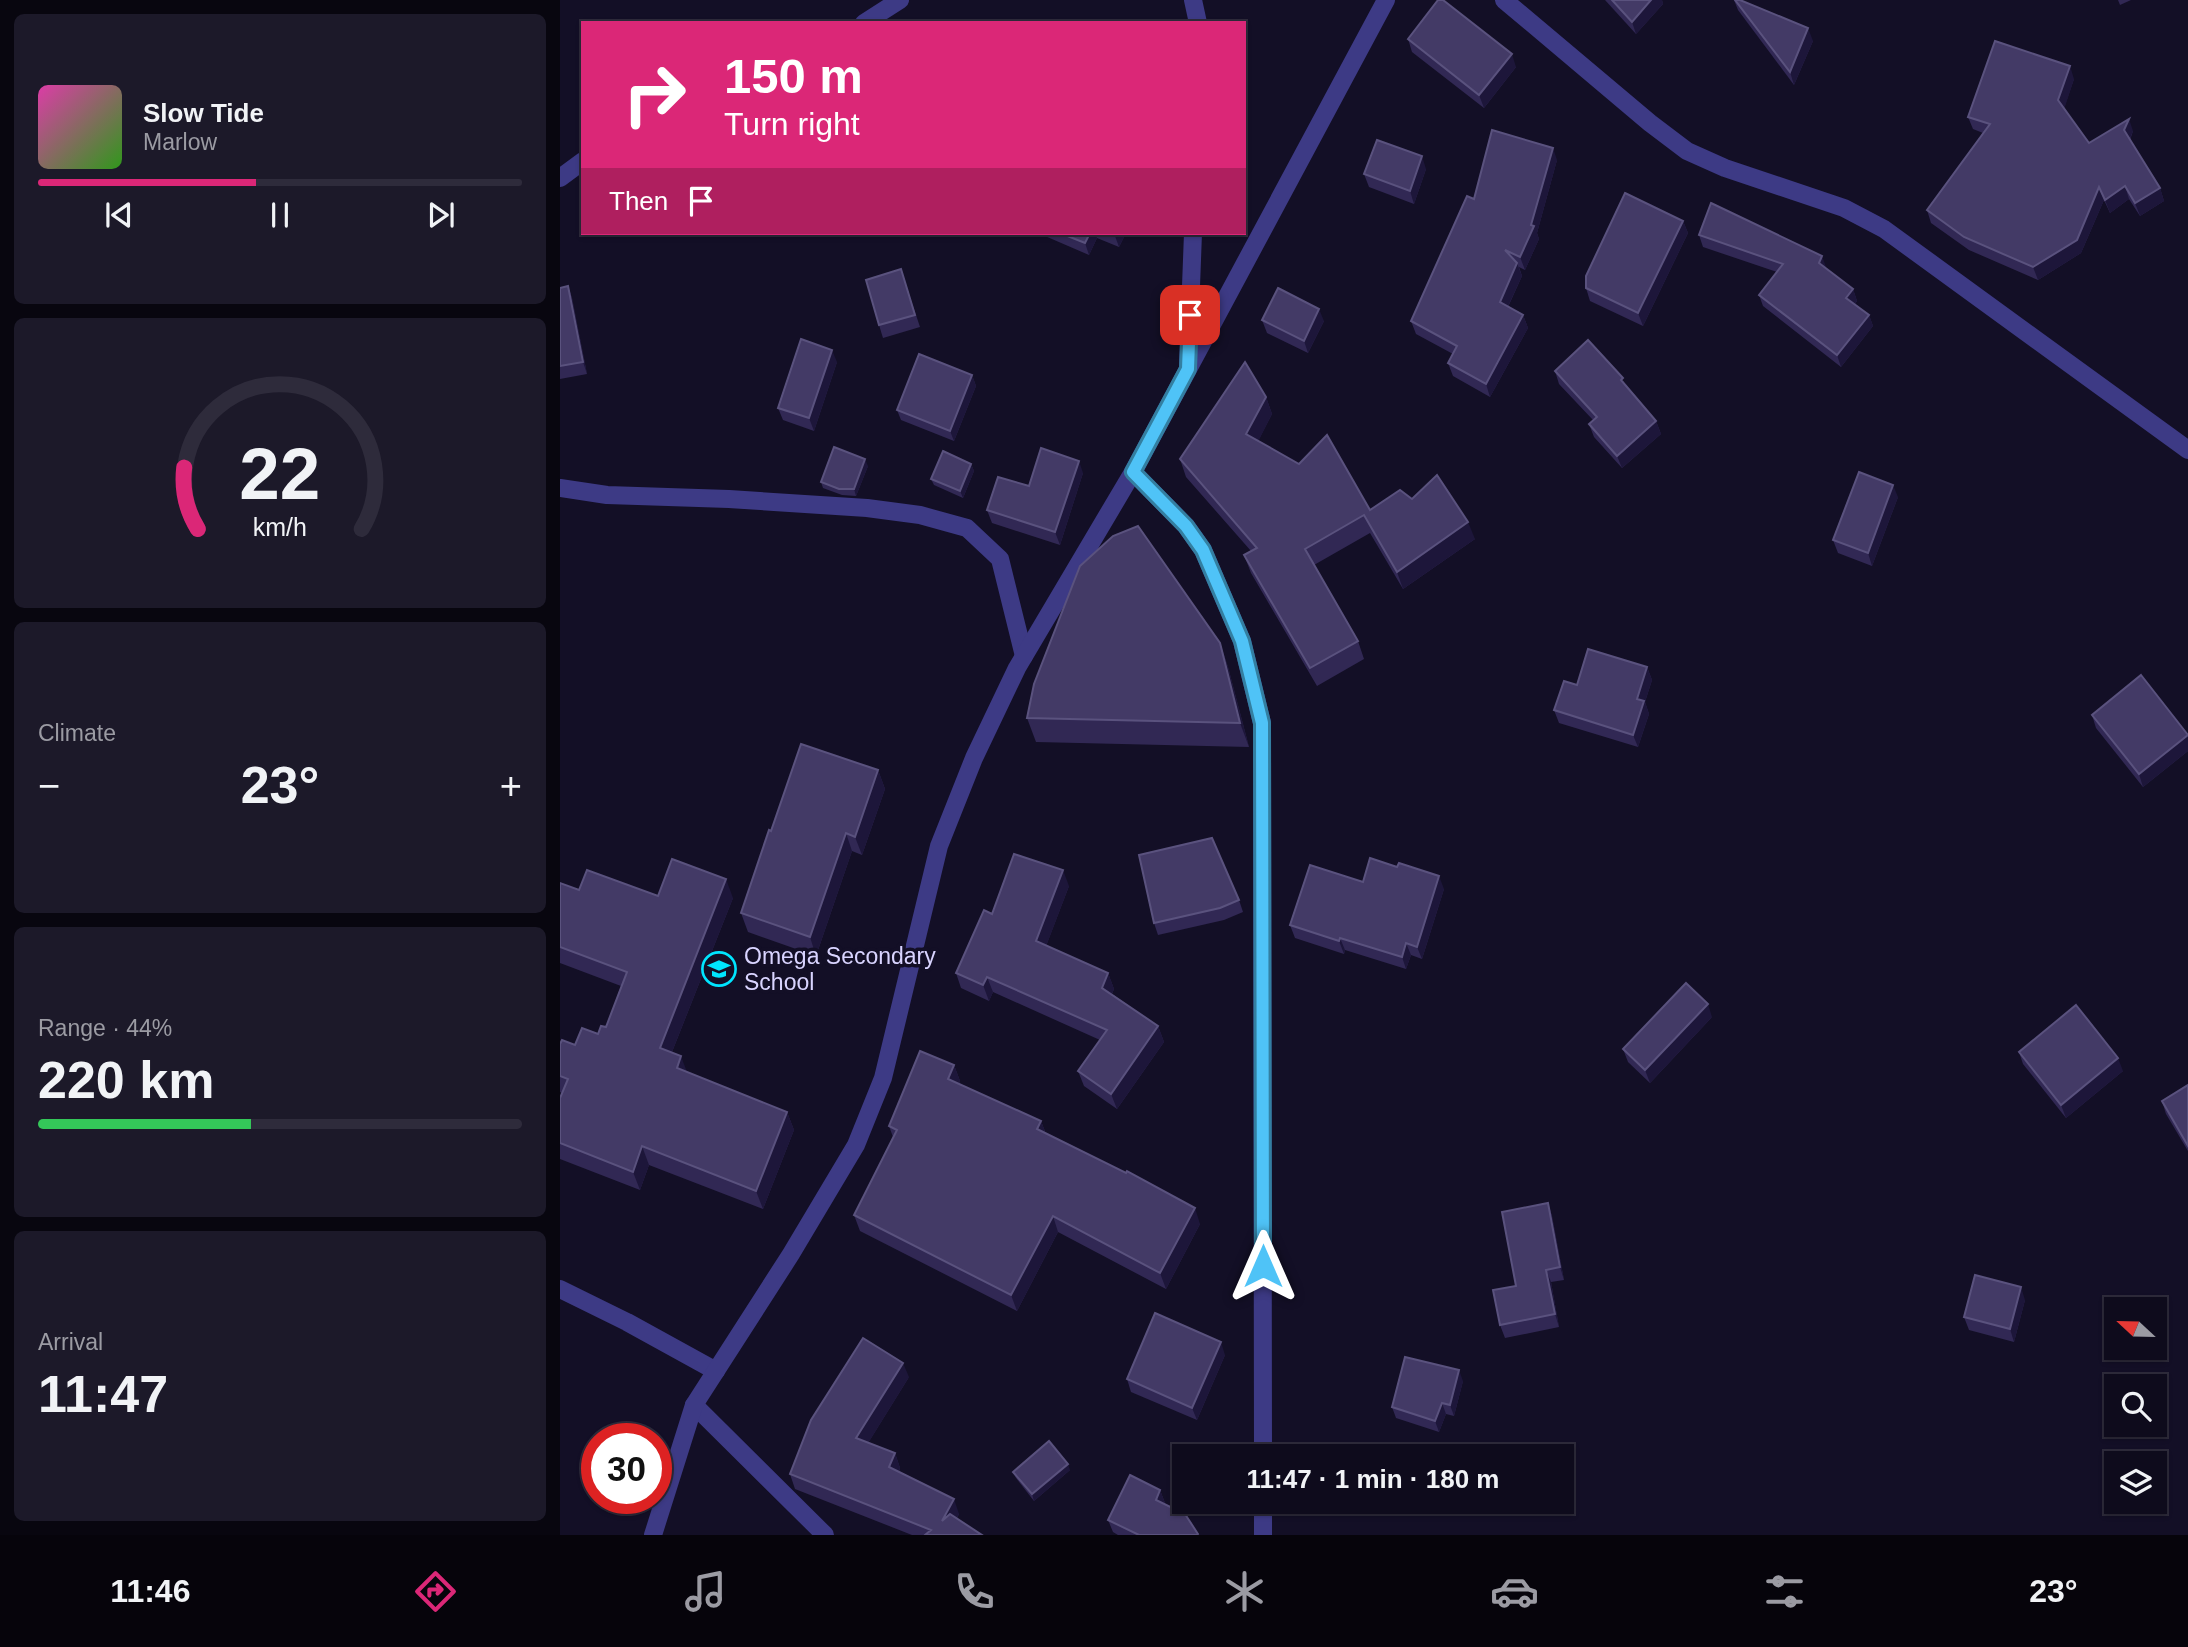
<!DOCTYPE html>
<html lang="en">
<head>
<meta charset="utf-8">
<style>
  :root { --surface:#0e0b1c; --page:#1c1929; --text:#f1f3f6; --muted:#9b9ba3; --line:#2e2b3b; --accent:#db2777 }
  body { margin:0; font-family:Arial,sans-serif; background:var(--page); color:var(--text); height:100vh; display:flex; flex-direction:column; font-size:26px; white-space:nowrap }
  * { box-sizing:border-box; margin:0 }
  p { font-size:23px; color:var(--muted) }
  .icon { flex:none; width:38px; height:38px; fill:none; stroke:currentColor; stroke-width:2; stroke-linecap:round; stroke-linejoin:round }
  .map { position:relative; flex:1; overflow:hidden }
  .panel { display:flex; flex-direction:column; gap:14px; padding:14px; background:#08060f; width:560px }
  .panel>* { flex:none }
  .guide { position:absolute; left:21px; top:21px; width:665px; height:214px; border-radius:0px; box-shadow:0 2px 5px #0004,0 0 0 2px var(--line); background:#db2777; color:#fff; overflow:hidden }
  .needle { width:46px; rotate:292deg }
  .controls { position:absolute; left:1544px; top:1297px; display:grid; gap:14px }
  .controls a { display:grid; place-items:center; width:63px; height:63px; border-radius:0px; background:var(--surface); box-shadow:0 2px 5px #0004,0 0 0 2px var(--line); font-size:35px }
  .speed { position:absolute; left:21px; top:1423px; display:flex; gap:14px; font-size:35px; font-weight:700; text-align:center }
  .speed>* { display:grid; place-content:center; width:91px; height:91px; border-radius:50%; background:var(--surface); box-shadow:0 2px 5px #0004,0 0 0 2px var(--line); line-height:1 }
  .speed .limit { border:10px solid #d22; background:#fff; color:#111 }
  .pin { position:absolute; display:grid; place-items:center; width:60px; height:60px; color:#fff; margin:-30px; border-radius:14px; box-shadow:0 4px 10px #0006 }
  .me { position:absolute; width:77px; margin:-38px; rotate:0deg; stroke-linejoin:round; filter:drop-shadow(0 0 5px #0008) }
  .turn { display:flex; align-items:center; gap:24px; height:147px; padding:0 28px; font-size:32px }
  .turn .icon { width:91px; height:91px; stroke-width:2.5 }
  .turn b { display:block; font-size:49px; line-height:60px }
  .then { display:flex; align-items:center; height:66px; padding:0 28px; background:#0003; gap:14px; font-size:26px }
  .big { font-size:52px; font-weight:600; line-height:1.1 }
  .panel .tile { flex:1; display:flex; flex-direction:column; justify-content:center; gap:10px; min-width:0; padding:0 24px; border-radius:10px; background:var(--page) }
  .panel .dial { align-items:center; gap:0 }
  .dial svg { height:182px; overflow:visible; fill:none; stroke:var(--line); stroke-width:7; stroke-linecap:round; text-anchor:middle }
  .dial text { fill:var(--text); stroke:none }
  .song { display:flex; align-items:center; gap:21px }
  .cover { width:84px; height:84px; border-radius:10px; background:linear-gradient(135deg,hsl(320 70% 55%),hsl(110 70% 35%)) }
  .played { height:7px; border-radius:4px; background:linear-gradient(90deg,var(--accent) 45%,var(--line) 45%) }
  .keys { display:flex; justify-content:space-around; direction:ltr }
  .heat { display:flex; justify-content:space-between; align-items:center; font-size:38px; direction:ltr }
  .charge { height:10px; border-radius:5px; background:linear-gradient(90deg,#34c759 44%,var(--line) 0) }
  .trip { position:absolute; left:612px; top:1444px; width:402px; height:70px; border-radius:0px; background:var(--surface); box-shadow:0 2px 5px #0004,0 0 0 2px var(--line); font-weight:600; line-height:70px; text-align:center }
  .menu { display:flex; height:112px; justify-content:space-around; align-items:center; background:#06040b; color:var(--muted) }
  .menu .icon { width:49px; height:49px }
  .menu .active { color:var(--accent) }
  .menu b { font-size:32px; color:var(--text) }
  main { display:flex; flex:1; min-height:0 }
  .map>svg:first-child { display:block }
</style>
</head>
<body>
<main>
<section class="panel">
<div class="tile">
<div class="song"><i class="cover"></i><div><b>Slow Tide</b><p>Marlow</p></div></div>
<div class="played"></div>
<div class="keys"><svg class="icon" aria-label="previous" viewBox="0 0 24 24"><path d="M18 5L8 12l10 7zM5 5v14"/></svg><svg class="icon" aria-label="pause" viewBox="0 0 24 24"><path d="M8 5v14M16 5v14"/></svg><svg class="icon" aria-label="next" viewBox="0 0 24 24"><path d="M6 5l10 7-10 7zM19 5v14"/></svg></div>
</div>
<div class="tile dial"><svg viewBox="0 0 100 80">
<path d="M14 69A42 42 0 1 1 86 69"/>
<path d="M14 69A42 42 0 0 1 8 42" stroke="#db2777"/>
<text x="50" y="56" font-size="32" font-weight="700">22</text>
<text x="50" y="72" font-size="11">km/h</text>
</svg></div>
<div class="tile"><p>Climate</p>
<div class="heat"><a>−</a><b class="big">23°</b><a>+</a></div>
</div>
<div class="tile"><p>Range · 44%</p><b class="big">220 km</b><div class="charge"></div></div>
<div class="tile"><p>Arrival</p><b class="big">11:47</b></div>
</section>
<div class="map">
<svg width="1628" height="1535" viewBox="0 0 1628 1535">
  <rect width="100%" height="100%" fill="#130f26"/>
  <g fill="none" stroke-linecap="round" stroke-linejoin="round">
    <!-- minor -->
    <g stroke="#3d3a85" stroke-width="18">
      <polyline points="633,0 638,23"/>
      <polyline points="304,23 340,0"/>
      <polyline points="0,178 23,161"/>
      <polyline points="628,366 633,233"/>
      <polyline points="573,472 626,526 643,550 682,641 702,723 703,1456"/>
      <polyline points="0,488 47,495 169,499 307,508 360,515 407,528 440,559 464,656"/>
      <polyline points="0,1289 67,1322 156,1371"/>
      <polyline points="134,1405 265,1535"/>
      <polyline points="703,1502 703,1535"/>
      <polyline points="93,1535 134,1405 231,1254 296,1145 323,1078 379,846 414,758 457,668 573,472 826,0"/>
    </g>
    <!-- tertiary -->
    <polyline stroke="#3d3a85" stroke-width="18" points="944,0 1090,123 1127,151 1165,168 1284,208 1324,229 1628,450"/>
  </g>
  <!-- wall -->
  <g fill="#312854">
    <polygon points="1045,0 1102,0 1103,4 1076,34"/>
    <polygon points="1174,0 1180,0 1253,41 1234,85 1178,10"/>
    <polygon points="1558,0 1571,0 1560,5"/>
    <polygon points="848,39 956,67 924,108 852,52"/>
    <polygon points="1514,79 1504,108 1529,143 1573,131 1570,140 1600,188 1604,201 1580,216 1569,199 1550,213 1544,200 1521,253 1478,280 1409,250 1371,223 1367,210 1423,133 1413,129 1408,117"/>
    <polygon points="997,160 977,233 979,239 965,270 959,267 962,276 948,307 963,315 968,328 930,397 893,376 888,363 893,354 856,334 851,321"/>
    <polygon points="866,169 854,204 809,187 804,174"/>
    <polygon points="1123,221 1128,233 1083,326 1030,301 1026,288"/>
    <polygon points="478,233 566,233 559,247 537,238 529,255"/>
    <polygon points="1139,235 1266,267 1265,268 1293,289 1297,301 1295,304 1309,315 1313,326 1281,367 1203,306 1199,295 1217,272 1143,247"/>
    <polygon points="345,282 360,327 323,338 319,325"/>
    <polygon points="8,286 12,298 27,374 0,379 0,288"/>
    <polygon points="702,320 764,321 748,353 707,333"/>
    <polygon points="277,362 254,431 223,420 218,408"/>
    <polygon points="995,371 1065,385 1096,421 1101,434 1062,468 1034,437 1029,424 1033,420 999,384"/>
    <polygon points="412,375 416,386 394,441 341,420 337,410"/>
    <polygon points="706,397 712,414 698,441 810,510 852,499 915,539 843,589 810,533 754,565 798,641 804,659 757,686 691,573 684,555 691,551 626,477 620,459"/>
    <polygon points="411,464 414,471 403,498 374,485 371,479"/>
    <polygon points="308,466 296,496 282,495 263,488 261,482"/>
    <polygon points="523,473 500,545 432,523 427,510 469,486"/>
    <polygon points="1338,497 1312,566 1278,553 1273,540"/>
    <polygon points="660,643 668,667 689,747 476,742 467,718"/>
    <polygon points="1087,667 1092,680 1085,702 1089,714 1078,747 999,723 994,710 1017,685"/>
    <polygon points="1532,715 1628,735 1628,751 1583,787 1536,728"/>
    <polygon points="318,770 325,789 302,855 292,851 256,956 188,932 181,913"/>
    <polygon points="803,882 884,889 862,959 851,955 846,969 785,950 784,954 735,938 730,925"/>
    <polygon points="0,883 19,890 98,896 173,898 112,1052 127,1072 227,1112 234,1130 203,1209 89,1165 80,1190 0,1159 0,1098 2,1093 0,1092 0,1044 15,1045 38,1034 46,1027 61,986 0,963"/>
    <polygon points="509,886 486,946 548,973 554,989 552,994 598,1026 604,1042 557,1109 524,1086 518,1071 540,1040 433,992 429,1001 401,988 396,973 432,914"/>
    <polygon points="679,900 683,912 664,920 598,935 594,923"/>
    <polygon points="1152,1017 1090,1083 1068,1062 1063,1049"/>
    <polygon points="1459,1052 1563,1071 1506,1118 1463,1064"/>
    <polygon points="394,1065 400,1081 399,1084 481,1121 486,1134 640,1224 606,1289 498,1232 457,1311 300,1231 294,1215 333,1137 329,1126"/>
    <polygon points="1628,1085 1628,1151 1606,1114 1602,1101"/>
    <polygon points="988,1203 992,1216 1004,1280 991,1282 999,1327 945,1338 940,1325"/>
    <polygon points="1465,1300 1454,1342 1409,1330 1404,1317"/>
    <polygon points="665,1355 637,1420 571,1392 567,1379"/>
    <polygon points="349,1377 308,1443 335,1453 340,1468 339,1472 399,1514 397,1518 422,1535 352,1535 235,1489 230,1474"/>
    <polygon points="903,1381 894,1416 886,1414 879,1432 836,1418 832,1407"/>
    <polygon points="510,1470 474,1501 456,1478 453,1472"/>
    <polygon points="600,1490 605,1503 604,1504 638,1535 558,1535 553,1532 548,1520"/>
  </g>
  <!-- shaded-wall -->
  <g fill="#1d163a">
    <polygon points="1091,0 1102,0 1103,4 1076,34 1072,22"/>
    <polygon points="1248,28 1253,41 1234,85 1230,72"/>
    <polygon points="952,54 956,67 924,108 919,95"/>
    <polygon points="1510,66 1514,79 1503,113 1498,100"/>
    <polygon points="1569,119 1573,131 1568,143 1564,130"/>
    <polygon points="993,148 997,160 977,233 979,239 965,270 960,257 971,225"/>
    <polygon points="862,156 866,169 854,204 850,191"/>
    <polygon points="1565,186 1569,199 1550,213 1545,200"/>
    <polygon points="1539,187 1544,200 1521,253 1478,280 1473,267"/>
    <polygon points="1600,188 1604,201 1580,216 1575,203"/>
    <polygon points="1123,221 1128,233 1083,326 1078,313"/>
    <polygon points="530,233 535,233 537,238 529,255 525,243"/>
    <polygon points="556,233 566,233 559,247 555,236"/>
    <polygon points="1262,256 1266,267 1263,274 1259,263"/>
    <polygon points="957,263 962,276 944,315 940,302"/>
    <polygon points="8,286 12,298 27,374 23,362"/>
    <polygon points="1293,289 1297,301 1291,309 1286,298"/>
    <polygon points="759,309 764,321 748,353 744,341"/>
    <polygon points="963,315 968,328 930,397 926,384"/>
    <polygon points="1309,315 1313,326 1281,367 1277,355"/>
    <polygon points="272,350 277,362 254,431 249,418"/>
    <polygon points="412,375 416,386 394,441 390,431"/>
    <polygon points="706,397 712,414 693,452 686,434"/>
    <polygon points="1096,421 1101,434 1062,468 1057,456"/>
    <polygon points="305,459 308,466 296,496 294,489"/>
    <polygon points="519,461 523,473 500,545 495,532"/>
    <polygon points="411,464 414,471 403,498 400,491"/>
    <polygon points="1333,485 1338,497 1312,566 1308,553"/>
    <polygon points="908,522 915,539 843,589 837,572"/>
    <polygon points="660,643 668,667 689,747 680,723"/>
    <polygon points="1087,667 1092,680 1085,702 1089,714 1078,747 1073,735 1077,699"/>
    <polygon points="1628,735 1628,751 1583,787 1579,774"/>
    <polygon points="318,770 325,789 302,855 295,837"/>
    <polygon points="286,833 292,851 256,956 250,937"/>
    <polygon points="503,870 509,886 482,957 476,941"/>
    <polygon points="879,876 884,889 862,959 857,947"/>
    <polygon points="166,879 173,898 106,1067 100,1048"/>
    <polygon points="780,938 785,950 784,954 779,941"/>
    <polygon points="846,943 851,955 846,969 842,957"/>
    <polygon points="548,973 554,989 548,1003 542,988"/>
    <polygon points="427,977 433,992 429,1001 423,985"/>
    <polygon points="1148,1004 1152,1017 1090,1083 1085,1070"/>
    <polygon points="598,1026 604,1042 557,1109 551,1094"/>
    <polygon points="121,1056 128,1075 117,1068"/>
    <polygon points="1558,1058 1563,1071 1506,1118 1501,1105"/>
    <polygon points="394,1065 400,1081 394,1095 388,1079"/>
    <polygon points="227,1112 234,1130 203,1209 196,1191"/>
    <polygon points="481,1121 487,1137 477,1129"/>
    <polygon points="82,1146 89,1165 80,1190 73,1172"/>
    <polygon points="988,1203 992,1216 1004,1280 1000,1267"/>
    <polygon points="635,1208 640,1224 606,1289 600,1273"/>
    <polygon points="493,1216 498,1232 457,1311 451,1295"/>
    <polygon points="986,1270 991,1282 999,1327 995,1314"/>
    <polygon points="1461,1287 1465,1300 1454,1342 1450,1329"/>
    <polygon points="661,1342 665,1355 637,1420 632,1408"/>
    <polygon points="343,1363 349,1377 302,1453 296,1438"/>
    <polygon points="899,1370 903,1381 894,1416 890,1405"/>
    <polygon points="882,1403 886,1414 879,1432 875,1421"/>
    <polygon points="335,1453 340,1468 335,1482 329,1467"/>
    <polygon points="508,1464 510,1470 474,1501 472,1494"/>
    <polygon points="600,1490 605,1503 600,1513 596,1500"/>
    <polygon points="394,1499 399,1514 388,1535 382,1521"/>
  </g>
  <!-- building -->
  <g fill="#433a66" stroke="#5a527e" stroke-width="2">
    <polygon points="878,0 883,0 952,54 919,95 848,39"/>
    <polygon points="1052,0 1091,0 1072,22"/>
    <polygon points="1175,0 1180,0 1248,28 1230,72"/>
    <polygon points="1435,41 1510,66 1498,100 1529,143 1569,119 1564,130 1600,188 1575,203 1565,186 1545,200 1539,187 1517,240 1473,267 1404,237 1367,210 1430,124 1408,117"/>
    <polygon points="932,130 993,148 971,225 974,226 960,257 945,250 957,263 940,302 963,315 926,384 888,363 897,346 851,321 907,196 914,199"/>
    <polygon points="817,140 862,156 850,191 804,174"/>
    <polygon points="1065,193 1123,221 1078,313 1026,288 1026,276"/>
    <polygon points="1151,203 1262,256 1259,263 1293,289 1286,298 1309,315 1277,355 1199,295 1223,264 1139,235"/>
    <polygon points="500,233 530,233 525,243"/>
    <polygon points="341,269 355,315 319,325 306,280"/>
    <polygon points="8,286 23,362 0,366 0,288"/>
    <polygon points="718,288 759,309 744,341 702,320"/>
    <polygon points="241,339 272,350 249,418 218,408"/>
    <polygon points="1028,340 1063,378 1061,380 1096,421 1057,456 1029,424 1037,417 995,371"/>
    <polygon points="359,354 412,375 390,431 337,410"/>
    <polygon points="685,362 706,397 686,434 739,464 767,435 810,510 840,490 852,499 877,475 908,522 837,572 804,515 745,549 798,641 750,668 684,555 697,548 620,459"/>
    <polygon points="274,447 305,459 294,489 279,489 261,482"/>
    <polygon points="481,448 519,461 495,532 427,510 438,477 469,486"/>
    <polygon points="383,451 411,464 400,491 371,479"/>
    <polygon points="1299,472 1333,485 1308,553 1273,540"/>
    <polygon points="578,526 660,643 680,723 467,718 474,684 520,566 553,536"/>
    <polygon points="1028,649 1087,667 1077,699 1084,701 1073,735 994,710 1004,681 1017,685"/>
    <polygon points="1581,675 1628,735 1579,774 1532,715"/>
    <polygon points="241,744 318,770 295,837 286,833 250,937 181,913 209,830 211,831"/>
    <polygon points="652,838 679,900 660,908 594,923 579,855"/>
    <polygon points="454,854 503,870 476,941 548,973 542,988 598,1026 551,1094 518,1071 547,1030 427,977 423,985 396,973 424,910 432,914"/>
    <polygon points="810,858 837,867 839,863 879,876 857,947 846,943 842,957 780,938 779,941 730,925 750,865 803,882"/>
    <polygon points="112,859 166,879 100,1048 121,1056 117,1068 227,1112 196,1191 82,1146 73,1172 0,1143 0,1098 8,1079 0,1076 0,1044 2,1040 15,1045 22,1028 38,1034 41,1026 46,1027 67,972 0,947 0,883 19,890 27,870 98,896"/>
    <polygon points="1126,983 1148,1004 1085,1070 1063,1049"/>
    <polygon points="1516,1005 1558,1058 1501,1105 1459,1052"/>
    <polygon points="360,1051 394,1065 388,1079 481,1121 477,1129 566,1173 567,1171 635,1208 600,1273 493,1216 451,1295 294,1215 337,1130 329,1126"/>
    <polygon points="1628,1085 1628,1146 1602,1101"/>
    <polygon points="988,1203 1000,1267 986,1270 995,1314 940,1325 933,1290 956,1286 942,1212"/>
    <polygon points="1415,1275 1461,1287 1450,1329 1404,1317"/>
    <polygon points="595,1313 661,1342 632,1408 567,1379"/>
    <polygon points="303,1338 343,1363 296,1438 335,1453 329,1467 394,1499 382,1521 390,1514 422,1535 365,1535 371,1530 230,1474 251,1420"/>
    <polygon points="845,1357 899,1370 890,1405 882,1403 875,1421 832,1407"/>
    <polygon points="489,1441 508,1464 472,1494 453,1472"/>
    <polygon points="570,1475 600,1490 596,1500 625,1514 638,1534 637,1535 579,1535 548,1520"/>
  </g>
  <g fill="none" stroke-linecap="round" stroke-linejoin="round">
    <!-- route casing -->
    <g stroke="#337fa1" stroke-width="18">
      <polyline id="route" points="630,315 628,369 573,472 626,526 643,550 682,641 702,723 703,1266"/>
    </g>
    <!-- route -->
    <use href="#route" stroke="#4fc3f7" stroke-width="12"/>
  </g>
  <!-- icons -->
  <defs>
    <g id="school-ring" transform="scale(1.75)"><circle r="9.5" fill="#130f26" stroke="#00e5ff" stroke-width="1.5"/><path d="M0-5L7-2L0 1L-7-2ZM-4 1L0 2.5L4 1V4Q0 6-4 4Z" fill="#00e5ff"/></g>
  </defs>
  <g fill-rule="evenodd">
    <use href="#school-ring" x="159" y="969"/>
  </g>
  <g text-anchor="middle" dominant-baseline="central" stroke-width="7" stroke-linejoin="round" paint-order="stroke">
    <!-- poi labels -->
    <g font-size="23" fill="#d9d4ff" stroke="#130f26" text-anchor="start">
      <text x="184" y="956">Omega Secondary<tspan x="184" dy="26">School</tspan></text>
    </g>
  </g>
</svg>
<div class="controls">
<a><svg class="needle" viewBox="-14 -14 28 28"><path d="M0-13l5 13h-10z" fill="#e53935"/><path d="M0 13l5-13h-10z" fill="#9b9ba3"/></svg></a>
<a><svg class="icon" aria-label="search" viewBox="0 0 24 24"><circle cx="10" cy="10" r="6"/><path d="M15 15l6 6"/></svg></a>
<a><svg class="icon" aria-label="layers" viewBox="0 0 24 24"><path d="M12 4l9 5-9 5-9-5zM3 14l9 5 9-5"/></svg></a>
</div>
<div class="speed"><div class="limit">30</div></div>
<div class="pin" style="left:630px;top:315px;background:#d93025"><svg class="icon" aria-label="arrive" viewBox="0 0 24 24"><path d="M6 21V4h12l-3 4 3 4H6"/></svg></div>
<svg class="me" style="left:703px;top:1266px" viewBox="-20 -20 40 40"><path d="M0-17L14 15 0 8-14 15z" fill="#4fc3f7" stroke="#fff" stroke-width="4"/></svg>
<div class="trip">11:47 · 1 min · 180 m</div>
<div class="guide">
<div class="turn"><svg class="icon" aria-label="right" viewBox="0 0 24 24"><path d="M7 20v-9h11M14 6l5 5-5 5"/></svg><div><b>150 m</b>Turn right</div></div>
<div class="then">Then<svg class="icon" aria-label="arrive" viewBox="0 0 24 24"><path d="M6 21V4h12l-3 4 3 4H6"/></svg></div>
</div>
</div>
</main>
<nav class="menu">
<b>11:46</b>
<svg class="icon active" aria-label="directions" viewBox="0 0 24 24"><path d="M12 3l9 9-9 9-9-9zM9 14v-3h6M13 9l2 2-2 2"/></svg>
<svg class="icon" aria-label="music" viewBox="0 0 24 24"><path d="M9 18V5l10-2v13"/><circle cx="6" cy="18" r="3"/><circle cx="16" cy="16" r="3"/></svg>
<svg class="icon" aria-label="phone" viewBox="0 0 24 24"><path d="M5 4h4l2 5-3 2q2 4 5 5l2-3 5 2v4C11 20 4 13 5 4z"/></svg>
<svg class="icon" aria-label="climate" viewBox="0 0 24 24"><path d="M12 3v18M4 7l16 10M4 17L20 7"/></svg>
<svg class="icon" aria-label="car" viewBox="0 0 24 24"><path d="M5 17H2v-5l4-1 3-4h7l3 4 3 1v5h-3M9 17h6M6 11h13"/><circle cx="7" cy="17" r="2"/><circle cx="17" cy="17" r="2"/></svg>
<svg class="icon" aria-label="filters" viewBox="0 0 24 24"><path d="M4 7h16M4 17h16"/><circle cx="9" cy="7" r="2"/><circle cx="15" cy="17" r="2"/></svg>
<b>23°</b>
</nav>
</body>
</html>
